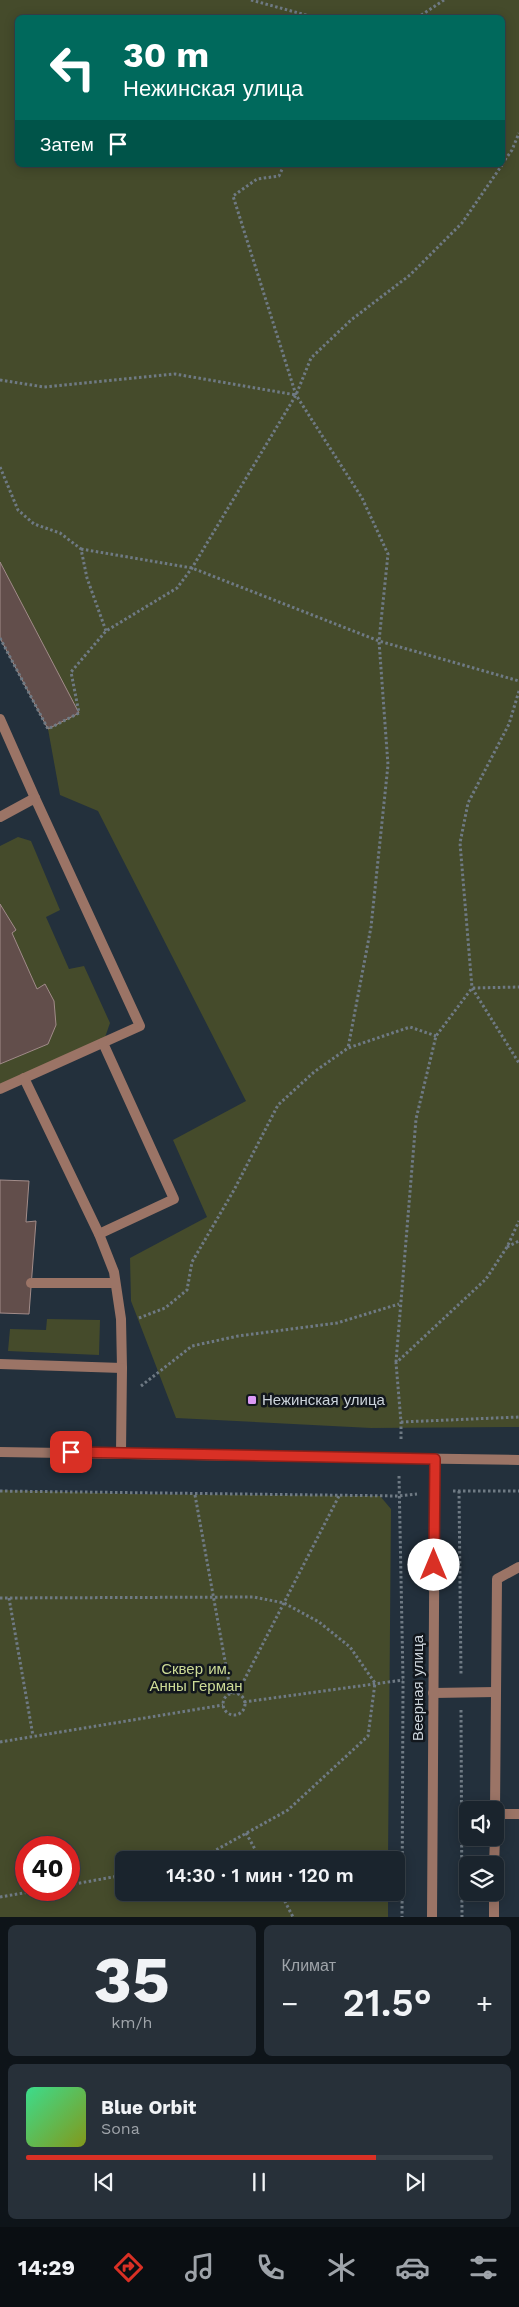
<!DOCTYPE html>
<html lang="ru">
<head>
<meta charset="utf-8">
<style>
  :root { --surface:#1a242d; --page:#273039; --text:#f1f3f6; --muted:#9fa4aa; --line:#384149; --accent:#d93025 }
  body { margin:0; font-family:"Work Sans",sans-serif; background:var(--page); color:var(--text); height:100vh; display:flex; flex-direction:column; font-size:19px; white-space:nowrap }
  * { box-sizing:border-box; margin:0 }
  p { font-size:16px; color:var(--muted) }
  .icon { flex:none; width:28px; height:28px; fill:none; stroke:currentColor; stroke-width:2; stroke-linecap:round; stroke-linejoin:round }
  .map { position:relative; height:1917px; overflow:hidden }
  .drawer { display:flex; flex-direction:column; gap:8px; padding:8px; background:#0e1419; flex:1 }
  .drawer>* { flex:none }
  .top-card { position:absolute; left:15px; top:15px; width:490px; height:152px; border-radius:8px; box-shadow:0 2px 12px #0003,0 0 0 1px var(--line); background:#00695c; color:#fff; overflow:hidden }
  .buttons { position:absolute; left:459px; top:1801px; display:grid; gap:10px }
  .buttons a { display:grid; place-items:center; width:45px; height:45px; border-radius:8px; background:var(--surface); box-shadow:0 2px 12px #0003,0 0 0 1px var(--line); font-size:25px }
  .speed { position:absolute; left:15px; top:1836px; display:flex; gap:10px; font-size:25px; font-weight:700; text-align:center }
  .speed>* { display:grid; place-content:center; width:65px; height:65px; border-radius:50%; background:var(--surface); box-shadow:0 2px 12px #0003,0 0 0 1px var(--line); line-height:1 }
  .speed .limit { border:8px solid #d22; background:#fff; color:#111 }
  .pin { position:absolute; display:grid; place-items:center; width:42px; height:42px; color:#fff; margin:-21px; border-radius:10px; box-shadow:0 2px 8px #0006 }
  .me { position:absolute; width:55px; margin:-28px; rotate:0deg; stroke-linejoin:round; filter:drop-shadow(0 0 4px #0008) }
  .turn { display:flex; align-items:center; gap:18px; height:105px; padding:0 25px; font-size:22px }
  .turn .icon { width:65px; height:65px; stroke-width:2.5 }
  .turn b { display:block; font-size:35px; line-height:42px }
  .then { display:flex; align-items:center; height:48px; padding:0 25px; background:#0003; gap:10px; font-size:19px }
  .big { font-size:38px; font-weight:600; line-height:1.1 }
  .drawer .widget { flex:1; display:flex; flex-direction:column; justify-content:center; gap:8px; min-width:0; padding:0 18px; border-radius:8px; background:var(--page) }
  .drawer .dial { align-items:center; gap:0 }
  .dial b { font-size:65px; line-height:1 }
  .song { display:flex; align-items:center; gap:15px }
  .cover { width:60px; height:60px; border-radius:8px; background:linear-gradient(135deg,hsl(150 70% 55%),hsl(70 70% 35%)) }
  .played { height:5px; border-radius:2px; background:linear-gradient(90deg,var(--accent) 75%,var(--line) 75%) }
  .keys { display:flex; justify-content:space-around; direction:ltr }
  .heat { display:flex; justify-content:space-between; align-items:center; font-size:28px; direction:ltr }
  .drawer .tiles { flex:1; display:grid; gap:8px; grid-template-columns:1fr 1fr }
  .widget:last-child { grid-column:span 2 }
  .trip { position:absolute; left:115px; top:1851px; width:290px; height:50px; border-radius:8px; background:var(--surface); box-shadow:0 2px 12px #0003,0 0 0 1px var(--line); font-weight:600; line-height:50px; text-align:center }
  .tabs { display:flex; height:80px; justify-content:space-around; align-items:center; background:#0a0e12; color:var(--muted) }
  .tabs .icon { width:35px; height:35px }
  .tabs .current { color:var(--accent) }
  .tabs b { font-size:22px; color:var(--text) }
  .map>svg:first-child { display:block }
</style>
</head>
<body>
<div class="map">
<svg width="519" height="1917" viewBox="0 0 519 1917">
  <rect width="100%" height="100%" fill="#23303c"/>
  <!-- green -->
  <g fill="#454b2b" fill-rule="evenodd">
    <path d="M0,0H519V1427L371,1428L176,1418L131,1301L130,1258L207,1217L173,1140L246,1101L98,811L60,795L48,729L78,713L0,562ZM18,18H502V165H18Z"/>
    <path d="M18,837L31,841L60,910L46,917L69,969L84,966L110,1023L103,1043L0,1089V1064L48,1044C58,1020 58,1007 45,984L37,989L12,933L16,930L0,904V846Z"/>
    <polygon points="47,1319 100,1320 99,1355 8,1351 10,1329 46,1330"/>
    <path d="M0,1490L134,1494L380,1496L391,1509L388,1860H124V1892L388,1893V1917H0ZM26,1848H69V1890H26Z"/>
  </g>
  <!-- building -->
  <g fill="#624e4b" stroke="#a28c89">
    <polygon points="0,562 79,713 48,729 0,638"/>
    <polygon points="0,904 16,930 12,933 37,989 45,984 54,1001 56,1025 48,1044 0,1064"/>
    <polygon points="0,1180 29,1181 26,1222 36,1221 29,1314 0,1313"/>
  </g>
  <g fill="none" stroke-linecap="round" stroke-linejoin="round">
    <!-- path -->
    <g stroke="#6f7a84" stroke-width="3" stroke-dasharray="2.5 2.5" stroke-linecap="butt">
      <polyline points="251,0 317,18"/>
      <polyline points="417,18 444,0"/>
      <polyline points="502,164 512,150 519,133"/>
      <polyline points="284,165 279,176 257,179 233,196 296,395 362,498 388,554 379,641 388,765 371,927 348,1048"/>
      <polyline points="0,380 44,387 175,374 296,395"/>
      <polyline points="0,467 18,510 34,524 60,533 81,549 87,578 106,631"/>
      <polyline points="81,549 192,568 379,641 519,681"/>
      <polyline points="0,638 48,729 79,713 71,672 106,631 177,588 192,568 296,395 311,358 351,320 410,275 462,223 502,165"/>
      <polyline points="519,691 509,724 468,803 460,843 472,988 519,1063"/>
      <polyline points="507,1247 519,1241"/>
      <polyline points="139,1318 165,1308 187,1290 192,1262 234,1190 278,1105 314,1072 348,1048 410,1027 436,1036"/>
      <polyline points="396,1362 416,1119 436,1036 472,988 519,987"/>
      <polyline points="141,1386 192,1346 238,1336 337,1323 399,1304"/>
      <polyline points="401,1422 519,1417"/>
      <polyline points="401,1439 401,1422 396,1363 486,1279 507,1247 519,1221"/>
      <polyline points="399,1476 403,1680 402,1917"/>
      <polyline points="0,1491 398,1496 417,1494"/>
      <polyline points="453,1491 519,1491"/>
      <polyline points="459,1491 461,1674"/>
      <polyline points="195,1495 231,1694"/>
      <polyline points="0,1598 254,1597 284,1603 319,1622 350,1647 375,1683 368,1736 288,1810 198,1860"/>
      <polyline points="9,1598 33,1736"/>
      <circle cx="234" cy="1704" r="11"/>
      <polyline points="237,1694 339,1496"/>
      <polyline points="244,1702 403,1680"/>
      <polyline points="461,1710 462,1917"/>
      <polyline points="0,1742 223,1705"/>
      <polyline points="246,1833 261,1860"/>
      <polyline points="69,1885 124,1875"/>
      <polyline points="280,1892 293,1917"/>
      <polyline points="0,1897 41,1890"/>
    </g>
    <!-- service -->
    <g stroke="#9b7466" stroke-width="10">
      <polyline points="0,719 35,798"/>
      <polyline points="0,817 35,798 140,1026 0,1089"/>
      <polyline points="99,1234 174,1199 103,1043"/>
      <polyline points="31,1283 115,1283"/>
      <polyline points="0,1364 122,1368 121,1319 114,1272 99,1234 24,1078"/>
      <polyline points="121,1452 122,1368"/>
      <polyline points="433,1693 496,1692"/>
      <polyline points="495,1810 497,1579 519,1567"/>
      <polyline points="495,1814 519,1814"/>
      <polyline points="494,1865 495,1838"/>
      <polyline points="494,1917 494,1892"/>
    </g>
    <!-- tertiary -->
    <g stroke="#9b7466" stroke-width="10">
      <polyline points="0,1452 519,1460"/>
      <polyline points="432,1917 435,1459"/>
    </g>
  </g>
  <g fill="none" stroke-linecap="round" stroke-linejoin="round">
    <!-- route casing -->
    <g stroke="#8d1f18" stroke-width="12">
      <polyline id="route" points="71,1452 435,1459 434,1565"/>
    </g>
    <!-- route -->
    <use href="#route" stroke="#d93025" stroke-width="9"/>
  </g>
  <!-- markers -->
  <rect fill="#dc99f5" stroke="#12171d" stroke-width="2" x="247" y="1395" width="10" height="10" rx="2.5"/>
  <g text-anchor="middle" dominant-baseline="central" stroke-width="5" stroke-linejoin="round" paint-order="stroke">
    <!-- poi labels -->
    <g font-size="15" fill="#ccd4db" stroke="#12171d" text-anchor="start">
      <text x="262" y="1400">Нежинская улица</text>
    </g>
    <!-- park labels -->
    <g font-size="15" fill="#cddb96" stroke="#12171d">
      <text x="196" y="1669">Сквер им.<tspan x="196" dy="17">Анны Герман</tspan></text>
    </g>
    <!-- street labels -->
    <g font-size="15" fill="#ccd4db" stroke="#12171d">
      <text transform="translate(418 1688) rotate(-90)">Веерная улица</text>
    </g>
  </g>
</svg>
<div class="buttons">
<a><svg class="icon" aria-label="sound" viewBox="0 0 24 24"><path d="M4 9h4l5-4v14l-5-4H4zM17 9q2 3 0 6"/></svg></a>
<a><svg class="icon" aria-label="layers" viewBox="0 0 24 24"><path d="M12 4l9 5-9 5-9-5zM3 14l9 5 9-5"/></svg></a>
</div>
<div class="speed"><div class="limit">40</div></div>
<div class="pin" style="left:71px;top:1452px;background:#d93025"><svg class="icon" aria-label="arrive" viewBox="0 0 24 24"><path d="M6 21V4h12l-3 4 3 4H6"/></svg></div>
<svg class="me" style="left:434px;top:1565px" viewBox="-20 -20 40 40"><circle r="19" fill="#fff"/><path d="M0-13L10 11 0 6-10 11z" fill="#d93025"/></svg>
<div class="trip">14:30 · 1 мин · 120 m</div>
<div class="top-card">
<div class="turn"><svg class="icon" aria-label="left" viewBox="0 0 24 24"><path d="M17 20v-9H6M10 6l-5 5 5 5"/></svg><div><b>30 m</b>Нежинская улица</div></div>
<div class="then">Затем<svg class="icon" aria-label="arrive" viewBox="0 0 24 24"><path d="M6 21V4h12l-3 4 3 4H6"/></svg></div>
</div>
</div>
<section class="drawer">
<div class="tiles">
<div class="widget dial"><b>35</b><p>km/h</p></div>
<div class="widget"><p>Климат</p>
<div class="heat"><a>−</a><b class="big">21.5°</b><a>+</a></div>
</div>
<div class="widget">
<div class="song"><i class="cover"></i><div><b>Blue Orbit</b><p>Sona</p></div></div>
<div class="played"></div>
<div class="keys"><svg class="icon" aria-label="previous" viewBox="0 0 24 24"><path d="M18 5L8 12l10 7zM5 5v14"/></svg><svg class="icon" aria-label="pause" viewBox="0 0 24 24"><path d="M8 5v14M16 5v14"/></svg><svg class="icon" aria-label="next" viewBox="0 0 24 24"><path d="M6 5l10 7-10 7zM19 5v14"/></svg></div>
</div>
</div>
</section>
<nav class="tabs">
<b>14:29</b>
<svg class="icon current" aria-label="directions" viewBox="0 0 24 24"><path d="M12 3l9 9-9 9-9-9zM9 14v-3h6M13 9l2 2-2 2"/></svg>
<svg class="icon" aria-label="music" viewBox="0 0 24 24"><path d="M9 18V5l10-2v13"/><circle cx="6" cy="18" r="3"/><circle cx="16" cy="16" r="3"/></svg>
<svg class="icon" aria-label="phone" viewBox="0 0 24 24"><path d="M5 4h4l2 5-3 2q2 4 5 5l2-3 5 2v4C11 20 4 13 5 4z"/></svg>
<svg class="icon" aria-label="climate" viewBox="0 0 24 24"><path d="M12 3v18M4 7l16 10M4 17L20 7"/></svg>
<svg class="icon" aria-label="car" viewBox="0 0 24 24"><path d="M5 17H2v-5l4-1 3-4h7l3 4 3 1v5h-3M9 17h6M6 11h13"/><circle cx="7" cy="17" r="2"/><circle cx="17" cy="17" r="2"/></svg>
<svg class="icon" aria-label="filters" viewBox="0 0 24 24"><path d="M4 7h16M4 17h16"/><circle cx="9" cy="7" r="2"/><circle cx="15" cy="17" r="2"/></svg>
</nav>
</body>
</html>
